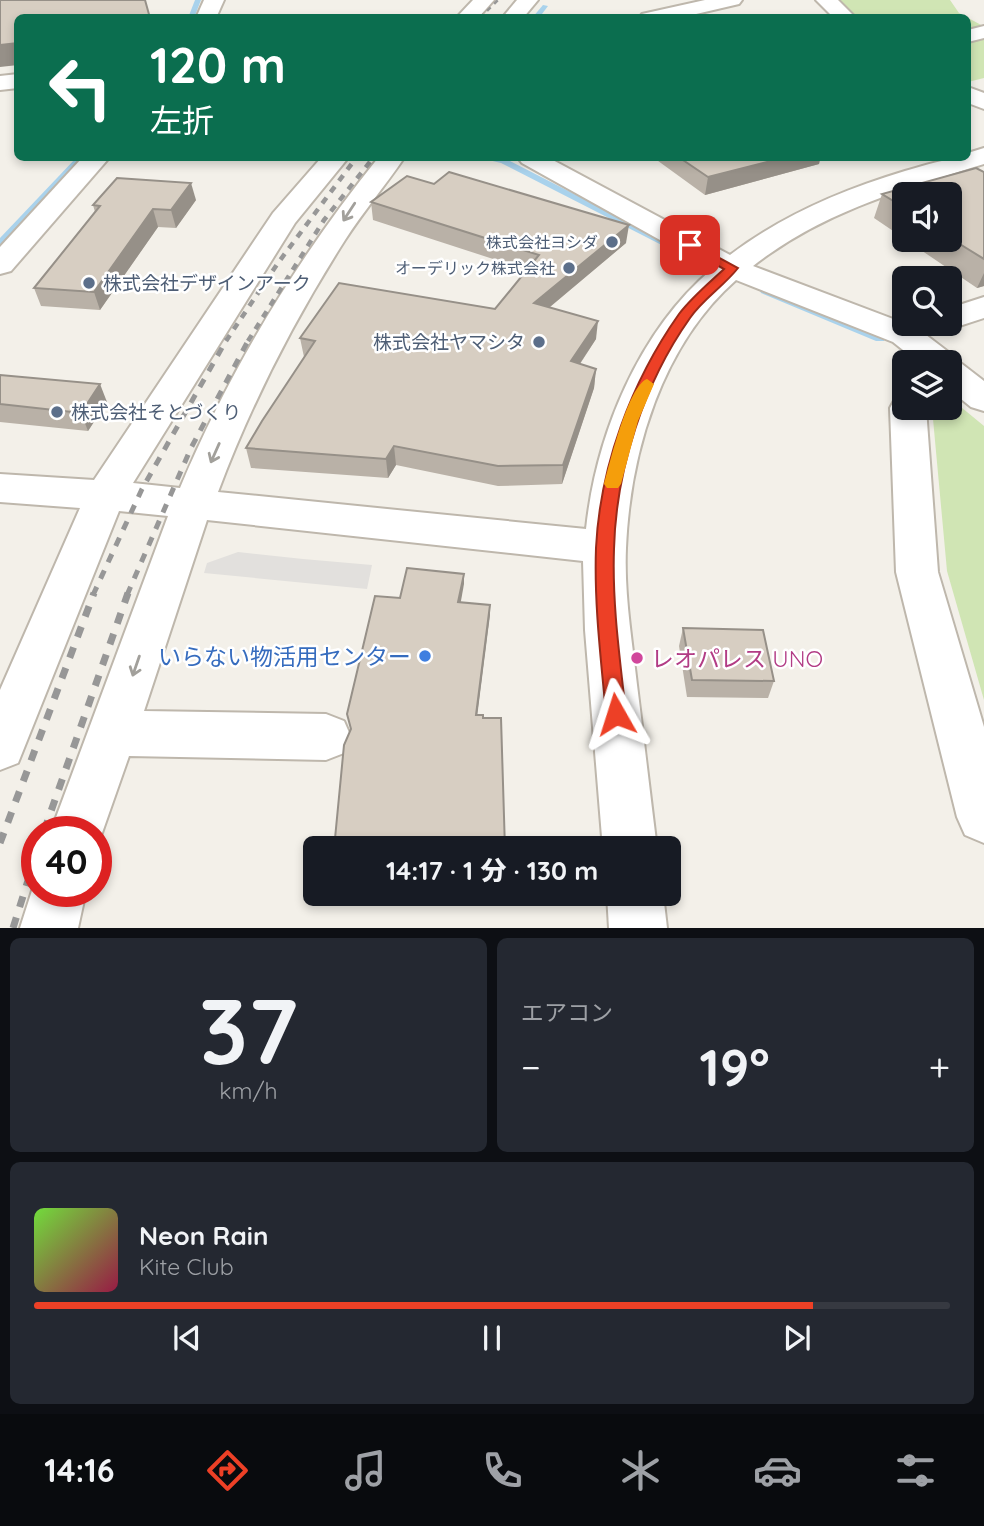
<!DOCTYPE html>
<html lang="ja">
<head>
<meta charset="utf-8">
<style>
  :root { --surface:#171b24; --page:#242831; --text:#f1f3f6; --muted:#9ea1a6; --line:#363941; --accent:#ed4026 }
  body { margin:0; font-family:Quicksand,"Noto Sans JP",sans-serif; background:var(--page); color:var(--text); height:100vh; display:flex; flex-direction:column; font-size:26px; white-space:nowrap }
  * { box-sizing:border-box; margin:0 }
  p { font-size:23px; color:var(--muted) }
  .icon { flex:none; width:38px; height:38px; fill:none; stroke:currentColor; stroke-width:2; stroke-linecap:round; stroke-linejoin:round }
  .map { position:relative; height:928px; overflow:hidden }
  .drawer { display:flex; flex-direction:column; gap:10px; padding:10px; background:#0d0f14; flex:1 }
  .drawer>* { flex:none }
  .guide { position:absolute; left:14px; top:14px; width:957px; height:147px; border-radius:10px; box-shadow:0 4px 10px #0003; background:#0b6e4f; color:#fff; overflow:hidden }
  .buttons { position:absolute; left:892px; top:182px; display:grid; gap:14px }
  .buttons a { display:grid; place-items:center; width:70px; height:70px; border-radius:10px; background:var(--surface); box-shadow:0 4px 10px #0003; font-size:35px }
  .speed { position:absolute; left:21px; top:816px; display:flex; gap:14px; font-size:35px; font-weight:700; text-align:center }
  .speed>* { display:grid; place-content:center; width:91px; height:91px; border-radius:50%; background:var(--surface); box-shadow:0 4px 10px #0003; line-height:1 }
  .speed .limit { border:10px solid #d22; background:#fff; color:#111 }
  .pin { position:absolute; display:grid; place-items:center; width:60px; height:60px; color:#fff; margin:-30px; border-radius:14px; box-shadow:0 4px 10px #0006 }
  .me { position:absolute; width:77px; margin:-38px; rotate:354deg; stroke-linejoin:round; filter:drop-shadow(0 0 5px #0008) }
  .turn { display:flex; align-items:center; gap:24px; height:147px; padding:0 21px; font-size:32px }
  .turn .icon { width:91px; height:91px; stroke-width:2.5 }
  .turn b { display:block; font-size:49px; line-height:60px }
  .big { font-size:52px; font-weight:800; line-height:1.1 }
  .drawer .tile { flex:1; display:flex; flex-direction:column; justify-content:center; gap:10px; min-width:0; padding:0 24px; border-radius:10px; background:var(--page) }
  .drawer .dial { align-items:center; gap:0 }
  .dial b { font-size:91px; line-height:1 }
  .song { display:flex; align-items:center; gap:21px }
  .cover { width:84px; height:84px; border-radius:10px; background:linear-gradient(135deg,hsl(100 70% 55%),hsl(340 70% 35%)) }
  .played { height:7px; border-radius:4px; background:linear-gradient(90deg,var(--accent) 85%,var(--line) 85%) }
  .keys { display:flex; justify-content:space-around; direction:ltr }
  .heat { display:flex; justify-content:space-between; align-items:center; font-size:38px; direction:ltr }
  .drawer .tiles { flex:1; display:grid; gap:10px; grid-template-columns:1fr 1fr }
  .tile:last-child { grid-column:span 2 }
  .trip { position:absolute; left:303px; top:836px; width:378px; height:70px; border-radius:10px; background:var(--surface); box-shadow:0 4px 10px #0003; font-weight:800; line-height:70px; text-align:center }
  .tab-bar { display:flex; height:112px; justify-content:space-around; align-items:center; background:#090b0e; color:var(--muted) }
  .tab-bar .icon { width:49px; height:49px }
  .tab-bar .selected { color:var(--accent) }
  .tab-bar b { font-size:32px; color:var(--text) }
  .map>svg:first-child { display:block }
</style>
</head>
<body>
<div class="map">
<svg width="984" height="928" viewBox="0 0 984 928">
  <rect width="100%" height="100%" fill="#f3f0e9"/>
  <!-- green -->
  <g fill="#d0e5b4">
    <polygon points="835,0 950,0 959,13 983,26 968,30 968,18 855,17"/>
    <polygon points="984,37 984,78 968,82 968,41"/>
    <polygon points="950,398 984,426 984,700 947,571 932,408 950,408"/>
  </g>
  <!-- parking -->
  <polygon fill="#e2e0dd" points="238,552 303,559 372,565 367,589 204,573 207,563"/>
  <g fill="none" stroke-linecap="round" stroke-linejoin="round">
    <!-- stream -->
    <g fill="#a9d2ec" fill-rule="evenodd">
      <polygon points="195,0 201,0 194,18 188,18"/>
      <polygon points="543,5 548,6 539,18 532,18"/>
      <polygon points="76,158 84,158 3,246 0,247 0,238"/>
      <polygon points="480,158 506,159 699,258 697,260 691,260 501,163"/>
      <polygon points="765,288 884,337 885,339 884,341 876,341 761,293 760,291"/>
    </g>
    <!-- minor casing -->
    <g stroke="#beb7ac" stroke-width="4">
      <g id="minor">
        <polygon points="204,0 224,0 216,18 196,18"/>
        <polygon points="473,0 494,0 478,18 456,18"/>
        <polygon points="517,0 538,0 523,18 502,18"/>
        <polygon points="705,0 742,0 739,4 679,18 639,18 642,14"/>
        <polygon points="816,0 838,0 856,18 834,18"/>
        <polygon points="984,26 984,38 968,42 968,30"/>
        <polygon points="18,74 18,88 0,90 0,76"/>
        <polygon points="968,87 984,93 984,109 968,103"/>
        <path d="M984,148V164C903,189 822,212 753,266L917,328L951,354L956,362L962,364L984,381V411L971,407L950,390V362H918L893,342L736,280C662,345 630,452 626,548C624,594 632,640 637,685C644,740 650,794 657,849H603L585,630L583,561L207,520L144,711L326,714L344,721L351,737L344,753L326,760L129,756L96,850V831H51L168,516L119,511L18,763L0,770V690L80,508L0,502V474L94,480L273,213L321,158H348L295,223L133,483L180,488C230,369 297,259 378,158H404C385,186 363,212 345,240C294,320 251,404 218,492L586,529C596,435 638,332 712,269L522,163L518,158H549L730,255C783,215 842,190 905,171C926,165 946,158 968,158V153Z"/>
        <polygon points="82,158 109,158 11,271 0,274 0,247"/>
        <polygon points="984,297 984,318 950,329 937,324 950,324 950,308"/>
        <polygon points="905,397 905,408 926,408 938,572 984,727 984,843 965,835 957,817 896,572 890,408 895,399"/>
        <polygon points="37,875 37,891 86,891 78,928 20,928"/>
        <polygon points="607,894 663,894 667,928 609,928"/>
      </g>
    </g>
    <!-- minor -->
    <use href="#minor" fill="#fff" fill-rule="evenodd"/>
    <!-- rail-far3 -->
    <polyline stroke="#979797" stroke-width="2.5" stroke-dasharray="5 5" stroke-linecap="butt" points="480,18 498,0"/>
    <!-- rail-far2 -->
    <g stroke="#979797" stroke-width="4.5" stroke-dasharray="7 7" stroke-linecap="butt">
      <polyline points="226,341 278,263 356,158"/>
      <polyline points="248,341 324,220 373,158"/>
    </g>
    <!-- rail-far1 -->
    <g stroke="#979797" stroke-width="5" stroke-dasharray="9 9" stroke-linecap="butt">
      <polyline points="93,595 142,489 227,339"/>
      <polyline points="127,595 191,448 249,339"/>
    </g>
    <!-- rail -->
    <g stroke="#979797" stroke-width="7" stroke-dasharray="11 11" stroke-linecap="butt">
      <polyline points="44,831 128,593"/>
      <polyline points="0,843 94,593"/>
      <polyline points="13,928 37,852"/>
    </g>
  </g>
  <!-- wall -->
  <g fill="#b9b1a7">
    <polygon points="654,158 824,158 820,159 819,164 705,195"/>
    <polygon points="984,172 984,286 977,288 906,240 950,240 950,194 905,194 905,239 874,218 882,194"/>
    <polygon points="196,200 176,228 158,227 100,310 41,306 34,288 95,212 93,205"/>
    <polygon points="371,202 626,243 550,307 596,339 580,364 596,369 594,388 562,484 498,486 396,465 388,478 251,468 246,448 304,357 300,338 495,309 527,270 373,220"/>
    <polygon points="0,375 107,402 88,431 0,422"/>
    <polygon points="683,628 774,681 768,698 687,697 679,646"/>
  </g>
  <!-- shaded-wall -->
  <g fill="#969088">
    <polygon points="18,43 18,65 0,67 0,45"/>
    <polygon points="783,158 824,158 820,159 819,164 705,195 708,177"/>
    <polygon points="191,183 196,200 176,228 171,210"/>
    <polygon points="153,209 158,227 100,310 94,292"/>
    <polygon points="629,225 626,243 533,321 534,303"/>
    <polygon points="984,273 984,286 977,288"/>
    <polygon points="598,321 596,339 569,380 571,361"/>
    <polygon points="596,369 594,388 562,484 563,465"/>
    <polygon points="100,384 107,402 88,431 81,413"/>
    <polygon points="394,446 396,465 388,478 386,459"/>
    <polygon points="464,574 464,584 459,612 458,602"/>
    <polygon points="490,605 490,615 476,725 476,715"/>
  </g>
  <!-- building -->
  <g fill="#d7cec2" stroke="#969088" stroke-width="2">
    <polygon points="0,0 145,0 150,18 18,18 18,43 0,45"/>
    <polygon points="680,158 783,158 708,177"/>
    <polygon points="976,168 984,172 984,259 950,238 950,194 905,194 905,208 882,194"/>
    <polygon points="449,172 629,225 534,303 598,321 571,361 596,369 563,465 498,466 394,446 386,459 246,448 262,421 315,341 300,338 339,283 495,309 539,255 371,202 407,176 434,184"/>
    <polygon points="117,178 191,183 171,210 153,209 94,292 34,288 100,206 93,205"/>
    <polygon points="0,375 100,384 81,413 0,404"/>
    <polygon points="407,568 464,574 458,602 490,605 476,715 483,715 483,718 501,718 505,849 334,849 344,745 351,729 347,714 375,596 400,598"/>
    <polygon points="683,628 763,630 774,681 692,680"/>
  </g>
  <!-- one-way arrows -->
  <defs><path id="oneway-shaft" d="M-6 0H5M1.5-3L5.5 0L1.5 3" fill="none" stroke-width="1.6" stroke-linecap="round" stroke-linejoin="round" transform="scale(1.75)"/></defs>
  <g stroke="#a2a09b">
    <use href="#oneway-shaft" transform="translate(349 212) rotate(123)"/>
    <use href="#oneway-shaft" transform="translate(215 453) rotate(114)"/>
    <use href="#oneway-shaft" transform="translate(136 666) rotate(109)"/>
  </g>
  <!-- route -->
  <path fill="#ed4026" stroke="#9a2a19" stroke-width="2" d="M690,242L738,268C724,286 703,299 690,318C644,383 616,469 614,549C612,604 620,659 626,714L623,720L616,723L609,720L606,714C601,659 594,604 596,548C600,466 631,382 679,314C691,298 709,283 724,269L686,248V243Z"/>
  <!-- slow -->
  <path fill="#f59e0b" d="M647,379L654,384L638,421L621,484L618,488H607L604,484C610,463 628,386 647,379Z"/>
  <!-- markers -->
  <g fill="#5c6f8a" stroke="#fff" stroke-width="2.5">
    <circle cx="612" cy="242" r="7"/>
    <circle cx="569" cy="268" r="7"/>
    <circle cx="89" cy="283" r="7"/>
    <circle cx="539" cy="342" r="7"/>
    <circle cx="57" cy="412" r="7"/>
  </g>
  <circle fill="#3f7fe0" stroke="#fff" stroke-width="2.5" cx="425" cy="656" r="7"/>
  <circle fill="#d1479c" stroke="#fff" stroke-width="2.5" cx="637" cy="658" r="7"/>
  <g text-anchor="middle" dominant-baseline="central" stroke-width="5" stroke-linejoin="round" paint-order="stroke">
    <!-- far-service labels -->
    <g font-size="16" fill="#4e5e75" stroke="#fff" text-anchor="end">
      <text x="598" y="242">株式会社ヨシダ</text>
      <text x="555" y="268">オーデリック株式会社</text>
    </g>
    <!-- service labels -->
    <g font-size="19" fill="#4e5e75" stroke="#fff" text-anchor="start">
      <text x="103" y="283">株式会社デザインアーク</text>
      <text x="525" y="342" text-anchor="end">株式会社ヤマシタ</text>
      <text x="71" y="412">株式会社そとづくり</text>
    </g>
    <!-- near-shop labels -->
    <g font-size="23" fill="#366cbe" stroke="#fff" text-anchor="end">
      <text x="411" y="656">いらない物活用センター</text>
    </g>
    <!-- near-hotel labels -->
    <g font-size="23" fill="#b23c85" stroke="#fff" text-anchor="start">
      <text x="651" y="658">レオパレス UNO</text>
    </g>
  </g>
</svg>
<div class="buttons">
<a><svg class="icon" aria-label="sound" viewBox="0 0 24 24"><path d="M4 9h4l5-4v14l-5-4H4zM17 9q2 3 0 6"/></svg></a>
<a><svg class="icon" aria-label="search" viewBox="0 0 24 24"><circle cx="10" cy="10" r="6"/><path d="M15 15l6 6"/></svg></a>
<a><svg class="icon" aria-label="layers" viewBox="0 0 24 24"><path d="M12 4l9 5-9 5-9-5zM3 14l9 5 9-5"/></svg></a>
</div>
<div class="speed"><div class="limit">40</div></div>
<div class="pin" style="left:690px;top:245px;background:#d93025"><svg class="icon" aria-label="arrive" viewBox="0 0 24 24"><path d="M6 21V4h12l-3 4 3 4H6"/></svg></div>
<svg class="me" style="left:616px;top:714px" viewBox="-20 -20 40 40"><path d="M0-17L14 15 0 8-14 15z" fill="#ed4026" stroke="#fff" stroke-width="4"/></svg>
<div class="trip">14:17 · 1 分 · 130 m</div>
<div class="guide">
<div class="turn"><svg class="icon" aria-label="left" viewBox="0 0 24 24"><path d="M17 20v-9H6M10 6l-5 5 5 5"/></svg><div><b>120 m</b>左折</div></div>
</div>
</div>
<section class="drawer">
<div class="tiles">
<div class="tile dial"><b>37</b><p>km/h</p></div>
<div class="tile"><p>エアコン</p>
<div class="heat"><a>−</a><b class="big">19°</b><a>+</a></div>
</div>
<div class="tile">
<div class="song"><i class="cover"></i><div><b>Neon Rain</b><p>Kite Club</p></div></div>
<div class="played"></div>
<div class="keys"><svg class="icon" aria-label="previous" viewBox="0 0 24 24"><path d="M18 5L8 12l10 7zM5 5v14"/></svg><svg class="icon" aria-label="pause" viewBox="0 0 24 24"><path d="M8 5v14M16 5v14"/></svg><svg class="icon" aria-label="next" viewBox="0 0 24 24"><path d="M6 5l10 7-10 7zM19 5v14"/></svg></div>
</div>
</div>
</section>
<nav class="tab-bar">
<b>14:16</b>
<svg class="icon selected" aria-label="directions" viewBox="0 0 24 24"><path d="M12 3l9 9-9 9-9-9zM9 14v-3h6M13 9l2 2-2 2"/></svg>
<svg class="icon" aria-label="music" viewBox="0 0 24 24"><path d="M9 18V5l10-2v13"/><circle cx="6" cy="18" r="3"/><circle cx="16" cy="16" r="3"/></svg>
<svg class="icon" aria-label="phone" viewBox="0 0 24 24"><path d="M5 4h4l2 5-3 2q2 4 5 5l2-3 5 2v4C11 20 4 13 5 4z"/></svg>
<svg class="icon" aria-label="climate" viewBox="0 0 24 24"><path d="M12 3v18M4 7l16 10M4 17L20 7"/></svg>
<svg class="icon" aria-label="car" viewBox="0 0 24 24"><path d="M5 17H2v-5l4-1 3-4h7l3 4 3 1v5h-3M9 17h6M6 11h13"/><circle cx="7" cy="17" r="2"/><circle cx="17" cy="17" r="2"/></svg>
<svg class="icon" aria-label="filters" viewBox="0 0 24 24"><path d="M4 7h16M4 17h16"/><circle cx="9" cy="7" r="2"/><circle cx="15" cy="17" r="2"/></svg>
</nav>
</body>
</html>
